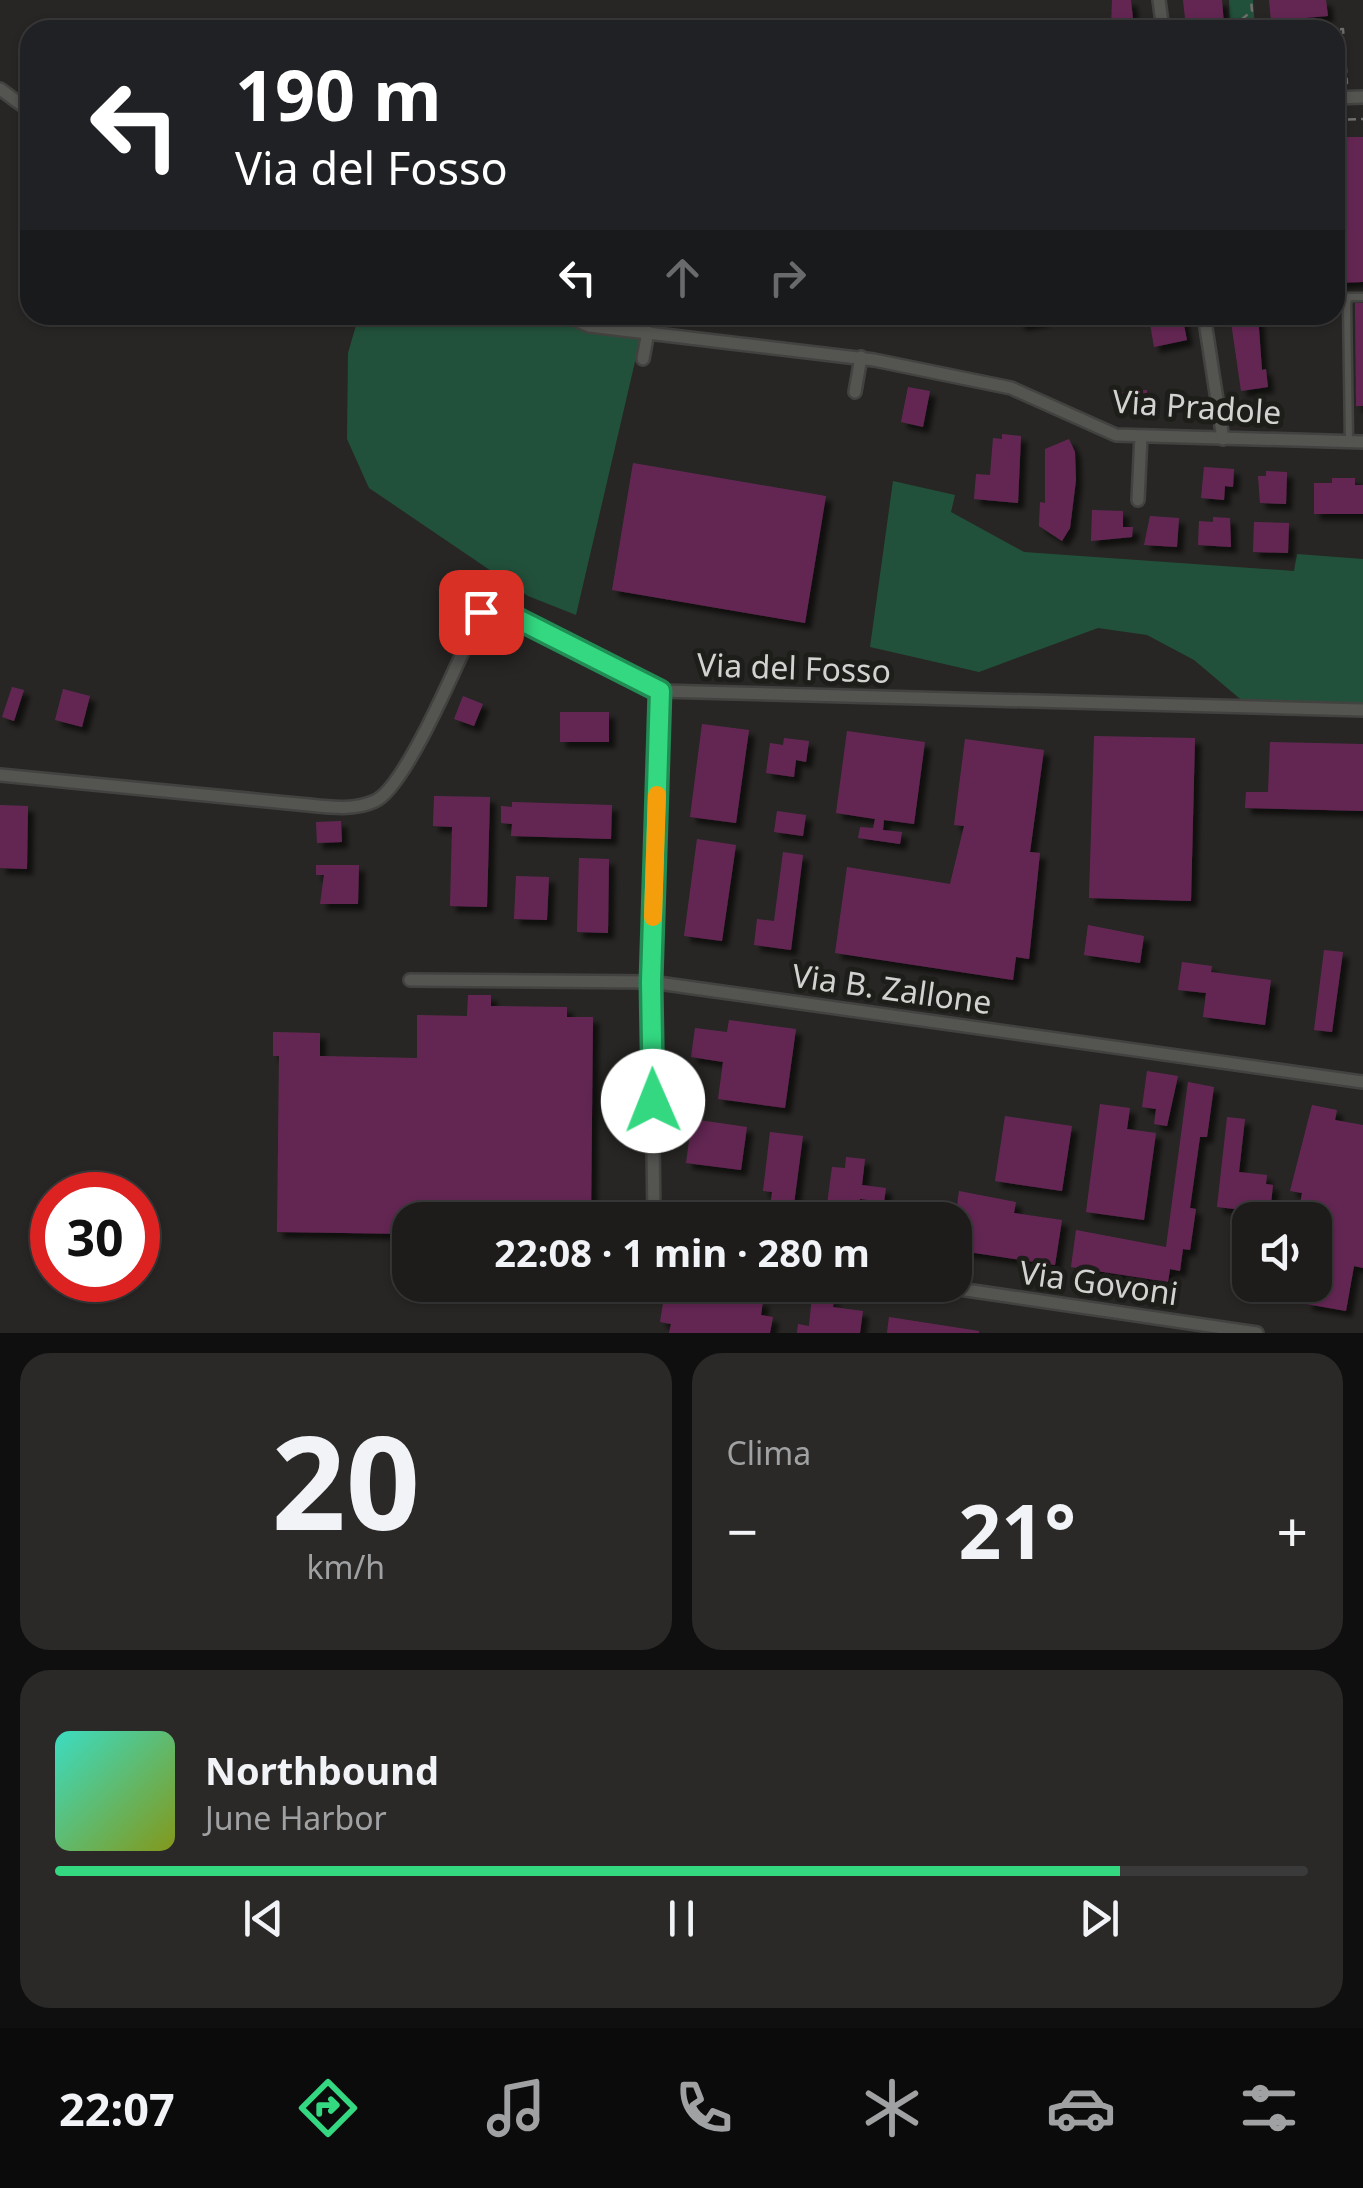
<!DOCTYPE html>
<html lang="it">
<head>
<meta charset="utf-8">
<style>
  :root { --surface:#1d1c1b; --page:#2a2928; --text:#f1f3f6; --muted:#a0a1a3; --line:#3b3a3a; --accent:#33d881 }
  body { margin:0; font-family:"Noto Sans",sans-serif; background:var(--page); color:var(--text); height:100vh; display:flex; flex-direction:column; font-size:38px; white-space:nowrap }
  * { box-sizing:border-box; margin:0 }
  p { font-size:32px; color:var(--muted) }
  .icon { flex:none; width:55px; height:55px; fill:none; stroke:currentColor; stroke-width:2; stroke-linecap:round; stroke-linejoin:round }
  .map { position:relative; height:1333px; overflow:hidden }
  .side { display:flex; flex-direction:column; gap:20px; padding:20px; background:#100f0f; flex:1 }
  .side>* { flex:none }
  .top-card { position:absolute; left:20px; top:20px; width:1325px; height:305px; border-radius:30px; box-shadow:0 2px 8px #0004,0 0 0 2px var(--line); background:#202124; color:#fff; overflow:hidden }
  .fabs { position:absolute; left:1232px; top:1202px; display:grid; gap:20px }
  .fabs a { display:grid; place-items:center; width:100px; height:100px; border-radius:20px; background:var(--surface); box-shadow:0 2px 8px #0004,0 0 0 2px var(--line); font-size:50px }
  .speed { position:absolute; left:30px; top:1172px; display:flex; gap:20px; font-size:50px; font-weight:700; text-align:center }
  .speed>* { display:grid; place-content:center; width:130px; height:130px; border-radius:50%; background:var(--surface); box-shadow:0 2px 8px #0004,0 0 0 2px var(--line); line-height:1 }
  .speed .limit { border:15px solid #d22; background:#fff; color:#111 }
  .pin { position:absolute; display:grid; place-items:center; width:85px; height:85px; color:#fff; margin:-42px; border-radius:20px; box-shadow:0 5px 15px #0006 }
  .me { position:absolute; width:110px; margin:-55px; rotate:359deg; stroke-linejoin:round; filter:drop-shadow(0 0 8px #0008) }
  .turn { display:flex; align-items:center; gap:35px; height:210px; padding:0 50px; font-size:45px }
  .turn .icon { width:130px; height:130px; stroke-width:2.5 }
  .turn b { display:block; font-size:70px; line-height:85px }
  .lanes { display:flex; align-items:center; height:95px; padding:0 50px; background:#0003; justify-content:center; gap:50px; direction:ltr }
  .lanes .off { opacity:.35 }
  .big { font-size:75px; font-weight:700; line-height:1.1 }
  .side .card { flex:1; display:flex; flex-direction:column; justify-content:center; gap:15px; min-width:0; padding:0 35px; border-radius:30px; background:var(--page) }
  .side .dial { align-items:center; gap:0 }
  .dial b { font-size:130px; line-height:1 }
  .song { display:flex; align-items:center; gap:30px }
  .cover { width:120px; height:120px; border-radius:15px; background:linear-gradient(135deg,hsl(170 70% 55%),hsl(70 70% 35%)) }
  .played { height:10px; border-radius:5px; background:linear-gradient(90deg,var(--accent) 85%,var(--line) 85%) }
  .keys { display:flex; justify-content:space-around; direction:ltr }
  .heat { display:flex; justify-content:space-between; align-items:center; font-size:55px; direction:ltr }
  .side .tiles { flex:1; display:grid; gap:20px; grid-template-columns:1fr 1fr }
  .card:last-child { grid-column:span 2 }
  .trip { position:absolute; left:392px; top:1202px; width:580px; height:100px; border-radius:30px; background:var(--surface); box-shadow:0 2px 8px #0004,0 0 0 2px var(--line); font-weight:700; line-height:100px; text-align:center }
  .dock { display:flex; height:160px; justify-content:space-around; align-items:center; background:#0c0b0b; color:var(--muted) }
  .dock .icon { width:70px; height:70px }
  .dock .active { color:var(--accent) }
  .dock b { font-size:45px; color:var(--text) }
  .map>svg:first-child { display:block }
</style>
</head>
<body>
<div class="map">
<svg width="1363" height="1333" viewBox="0 0 1363 1333">
  <defs>
    <filter id="shadow"><feDropShadow dx="6" dy="6" stdDeviation="2.5" flood-color="#0009"/></filter>
  </defs>
  <rect width="100%" height="100%" fill="#272624"/>
  <!-- green -->
  <g fill="#22513b">
    <polygon points="1229,0 1253,0 1255,30 1230,30"/>
    <polygon points="359,315 551,315 590,332 641,336 576,615 528,596 369,488 347,439 348,353"/>
    <polygon points="893,481 955,495 951,512 1024,552 1294,571 1297,554 1363,559 1363,704 1245,703 1194,660 1147,635 1098,628 979,672 870,647"/>
  </g>
  <!-- building -->
  <g fill="#632853" filter="url(#shadow)">
    <polygon points="1112,0 1131,0 1134,28 1111,30"/>
    <polygon points="1183,0 1222,0 1224,24 1186,27"/>
    <polygon points="1269,0 1326,0 1328,16 1271,21"/>
    <polygon points="1335,137 1363,137 1363,282 1335,283"/>
    <polygon points="1355,303 1363,303 1363,406 1356,406"/>
    <polygon points="1017,315 1043,315 1044,320 1020,325"/>
    <polygon points="1164,315 1182,315 1187,340 1154,347 1149,318"/>
    <polygon points="1230,315 1258,315 1262,370 1266,369 1268,387 1241,391"/>
    <polygon points="908,387 930,391 923,427 901,422"/>
    <polygon points="1147,390 1148,403 1114,406 1114,393"/>
    <polygon points="1002,434 1021,436 1018,503 974,499 976,474 990,475 993,438 1002,439"/>
    <polygon points="1069,439 1075,452 1076,480 1070,528 1062,541 1039,526 1040,502 1045,503 1045,449"/>
    <polygon points="633,463 826,496 805,623 612,590"/>
    <polygon points="1204,467 1234,469 1233,487 1225,486 1224,500 1201,498"/>
    <polygon points="1266,471 1287,472 1286,504 1260,503 1258,476 1266,476"/>
    <polygon points="1332,478 1355,478 1355,485 1363,485 1363,514 1314,514 1314,483 1332,483"/>
    <polygon points="1092,510 1123,511 1123,527 1133,527 1132,537 1091,541"/>
    <polygon points="1150,516 1179,518 1177,547 1144,545"/>
    <polygon points="1213,517 1230,518 1231,547 1198,545 1199,521 1213,522"/>
    <polygon points="1254,522 1289,523 1288,553 1253,552"/>
    <polygon points="12,687 24,690 14,721 2,717"/>
    <polygon points="63,689 90,696 82,727 55,720"/>
    <polygon points="463,696 483,704 474,726 454,719"/>
    <rect x="560" y="712" width="49" height="30"/>
    <polygon points="702,724 749,730 736,823 690,817"/>
    <polygon points="847,731 925,742 914,824 884,820 883,830 902,832 900,844 858,838 860,827 873,828 875,819 836,813"/>
    <polygon points="1094,736 1195,738 1191,901 1089,898"/>
    <polygon points="784,738 809,741 806,762 796,760 794,777 766,773 770,743 783,745"/>
    <polygon points="965,739 1044,750 1030,852 1040,853 1029,959 1016,957 1013,980 835,953 847,867 950,884 964,826 954,825"/>
    <polygon points="1270,742 1363,744 1363,811 1245,808 1246,792 1268,792"/>
    <polygon points="434,796 490,797 487,907 450,906 452,827 433,826"/>
    <polygon points="512,802 612,805 611,839 511,836 512,824 501,823 501,806 512,807"/>
    <polygon points="0,805 28,806 27,869 0,868"/>
    <polygon points="777,811 806,815 803,836 774,832"/>
    <polygon points="341,821 342,842 317,843 316,822"/>
    <polygon points="697,839 736,845 722,941 684,936"/>
    <polygon points="783,852 803,855 791,950 754,945 757,919 774,921"/>
    <polygon points="579,858 609,859 608,933 577,932"/>
    <polygon points="316,865 359,865 358,904 320,904 324,875 316,875"/>
    <polygon points="516,876 549,877 547,920 514,919"/>
    <polygon points="1088,925 1144,936 1140,963 1084,955"/>
    <polygon points="1324,950 1343,952 1332,1032 1314,1030"/>
    <polygon points="1182,962 1212,966 1211,972 1271,980 1265,1025 1203,1017 1206,993 1178,990"/>
    <polygon points="468,995 491,995 491,1006 567,1007 567,1017 593,1017 591,1220 410,1220 410,1234 277,1232 279,1056 273,1056 273,1032 320,1033 320,1056 417,1058 417,1015 467,1016"/>
    <polygon points="729,1020 796,1029 785,1108 718,1099 723,1062 691,1057 695,1028 727,1032"/>
    <polygon points="1147,1071 1178,1076 1167,1126 1154,1124 1156,1109 1142,1107"/>
    <polygon points="1188,1082 1214,1087 1207,1137 1200,1137 1190,1208 1196,1209 1190,1250 1183,1249 1180,1271 1170,1269 1168,1282 1071,1267 1076,1230 1166,1247"/>
    <polygon points="1100,1104 1130,1108 1127,1129 1156,1133 1144,1220 1086,1212"/>
    <polygon points="1312,1105 1337,1110 1335,1120 1363,1125 1363,1268 1354,1266 1346,1311 1306,1304 1309,1288 1322,1291 1326,1269 1315,1267 1315,1238 1331,1241 1334,1221 1298,1215 1302,1193 1290,1191"/>
    <polygon points="1005,1116 1072,1126 1062,1191 995,1181"/>
    <polygon points="1227,1117 1245,1119 1239,1172 1267,1175 1266,1184 1273,1185 1270,1213 1217,1207"/>
    <polygon points="692,1119 747,1127 741,1170 686,1163"/>
    <polygon points="770,1132 803,1136 792,1219 769,1216 772,1192 763,1191"/>
    <polygon points="846,1157 865,1159 862,1185 886,1188 884,1202 860,1199 857,1220 825,1220 832,1167 845,1168"/>
    <polygon points="959,1191 1016,1202 1014,1213 1062,1220 1055,1265 955,1250 955,1220 945,1220 947,1205 957,1206"/>
    <polygon points="444,1285 477,1285 477,1293 444,1292"/>
    <polygon points="666,1285 763,1301 761,1315 773,1317 770,1333 669,1333 671,1324 660,1322"/>
    <polygon points="812,1296 834,1299 833,1307 863,1311 860,1333 797,1333 798,1324 809,1326"/>
    <polygon points="889,1317 979,1331 979,1333 887,1333"/>
  </g>
  <g fill="none" stroke-linecap="round" stroke-linejoin="round">
    <!-- lane casing -->
    <g stroke="#424240" stroke-width="11">
      <polyline id="lane" points="1349,441 1347,303 1349,297 1363,297"/>
    </g>
    <!-- street casing -->
    <g stroke="#424240" stroke-width="16">
      <g id="street">
        <polyline points="1159,0 1163,30"/>
        <polyline points="0,89 30,111"/>
        <polyline points="1335,98 1363,97"/>
        <polyline points="564,315 589,326 874,360 1011,388 1116,435 1363,442"/>
        <polyline points="1204,315 1223,439"/>
        <polyline points="643,359 648,332"/>
        <polyline points="855,392 861,357"/>
        <polyline points="1219,412 1269,414"/>
        <polyline points="1138,500 1141,436"/>
        <path d="M0,775L298,804C322,806 352,812 375,801C407,787 463,649 481,612L488,607L660,691L1363,710"/>
        <polyline points="410,980 651,982 1363,1082"/>
        <polyline points="654,1220 651,982 660,691"/>
        <polyline points="932,1285 1257,1333"/>
      </g>
    </g>
    <!-- path -->
    <g stroke="#6f6f6d" stroke-width="2.5" stroke-dasharray="8 5" stroke-linecap="butt">
      <polyline points="1236,30 1236,24 1252,11 1251,0"/>
      <polyline points="1327,30 1343,29 1347,83 1340,83"/>
      <polyline points="1335,120 1363,119"/>
    </g>
    <!-- lane -->
    <use href="#lane" stroke="#545451" stroke-width="6"/>
    <!-- street -->
    <use href="#street" stroke="#545451" stroke-width="11"/>
  </g>
  <g fill="none" stroke-linecap="round" stroke-linejoin="round">
    <!-- route casing -->
    <g stroke="#218c54" stroke-width="25">
      <polyline id="route" points="481,612 488,607 500,610 660,691 651,982 653,1101"/>
    </g>
    <!-- route -->
    <use href="#route" stroke="#33d881" stroke-width="18"/>
    <!-- slow -->
    <polyline stroke="#f59e0b" stroke-width="18" points="653,917 657,795"/>
  </g>
  <g text-anchor="middle" dominant-baseline="central" stroke-width="10" stroke-linejoin="round" paint-order="stroke">
    <!-- street labels -->
    <g font-size="32" fill="#d2d2d0" stroke="#1d1d1a">
      <text transform="translate(1197 406) rotate(4)">Via Pradole</text>
      <text transform="translate(794 667) rotate(2)">Via del Fosso</text>
      <text transform="translate(892 988) rotate(8)">Via B. Zallone</text>
      <text transform="translate(1099 1282) rotate(8)">Via Govoni</text>
    </g>
  </g>
</svg>
<div class="fabs">
<a><svg class="icon" aria-label="sound" viewBox="0 0 24 24"><path d="M4 9h4l5-4v14l-5-4H4zM17 9q2 3 0 6"/></svg></a>
</div>
<div class="speed"><div class="limit">30</div></div>
<div class="pin" style="left:481px;top:612px;background:#d93025"><svg class="icon" aria-label="arrive" viewBox="0 0 24 24"><path d="M6 21V4h12l-3 4 3 4H6"/></svg></div>
<svg class="me" style="left:653px;top:1101px" viewBox="-20 -20 40 40"><circle r="19" fill="#fff"/><path d="M0-13L10 11 0 6-10 11z" fill="#33d881"/></svg>
<div class="trip">22:08 · 1 min · 280 m</div>
<div class="top-card">
<div class="turn"><svg class="icon" aria-label="left" viewBox="0 0 24 24"><path d="M17 20v-9H6M10 6l-5 5 5 5"/></svg><div><b>190 m</b>Via del Fosso</div></div>
<div class="lanes"><svg class="icon" aria-label="left" viewBox="0 0 24 24"><path d="M17 20v-9H6M10 6l-5 5 5 5"/></svg><svg class="icon off" aria-label="ahead" viewBox="0 0 24 24"><path d="M12 20V5M6 11l6-6 6 6"/></svg><svg class="icon off" aria-label="right" viewBox="0 0 24 24"><path d="M7 20v-9h11M14 6l5 5-5 5"/></svg></div>
</div>
</div>
<section class="side">
<div class="tiles">
<div class="card dial"><b>20</b><p>km/h</p></div>
<div class="card"><p>Clima</p>
<div class="heat"><a>−</a><b class="big">21°</b><a>+</a></div>
</div>
<div class="card">
<div class="song"><i class="cover"></i><div><b>Northbound</b><p>June Harbor</p></div></div>
<div class="played"></div>
<div class="keys"><svg class="icon" aria-label="previous" viewBox="0 0 24 24"><path d="M18 5L8 12l10 7zM5 5v14"/></svg><svg class="icon" aria-label="pause" viewBox="0 0 24 24"><path d="M8 5v14M16 5v14"/></svg><svg class="icon" aria-label="next" viewBox="0 0 24 24"><path d="M6 5l10 7-10 7zM19 5v14"/></svg></div>
</div>
</div>
</section>
<nav class="dock">
<b>22:07</b>
<svg class="icon active" aria-label="directions" viewBox="0 0 24 24"><path d="M12 3l9 9-9 9-9-9zM9 14v-3h6M13 9l2 2-2 2"/></svg>
<svg class="icon" aria-label="music" viewBox="0 0 24 24"><path d="M9 18V5l10-2v13"/><circle cx="6" cy="18" r="3"/><circle cx="16" cy="16" r="3"/></svg>
<svg class="icon" aria-label="phone" viewBox="0 0 24 24"><path d="M5 4h4l2 5-3 2q2 4 5 5l2-3 5 2v4C11 20 4 13 5 4z"/></svg>
<svg class="icon" aria-label="climate" viewBox="0 0 24 24"><path d="M12 3v18M4 7l16 10M4 17L20 7"/></svg>
<svg class="icon" aria-label="car" viewBox="0 0 24 24"><path d="M5 17H2v-5l4-1 3-4h7l3 4 3 1v5h-3M9 17h6M6 11h13"/><circle cx="7" cy="17" r="2"/><circle cx="17" cy="17" r="2"/></svg>
<svg class="icon" aria-label="filters" viewBox="0 0 24 24"><path d="M4 7h16M4 17h16"/><circle cx="9" cy="7" r="2"/><circle cx="15" cy="17" r="2"/></svg>
</nav>
</body>
</html>
